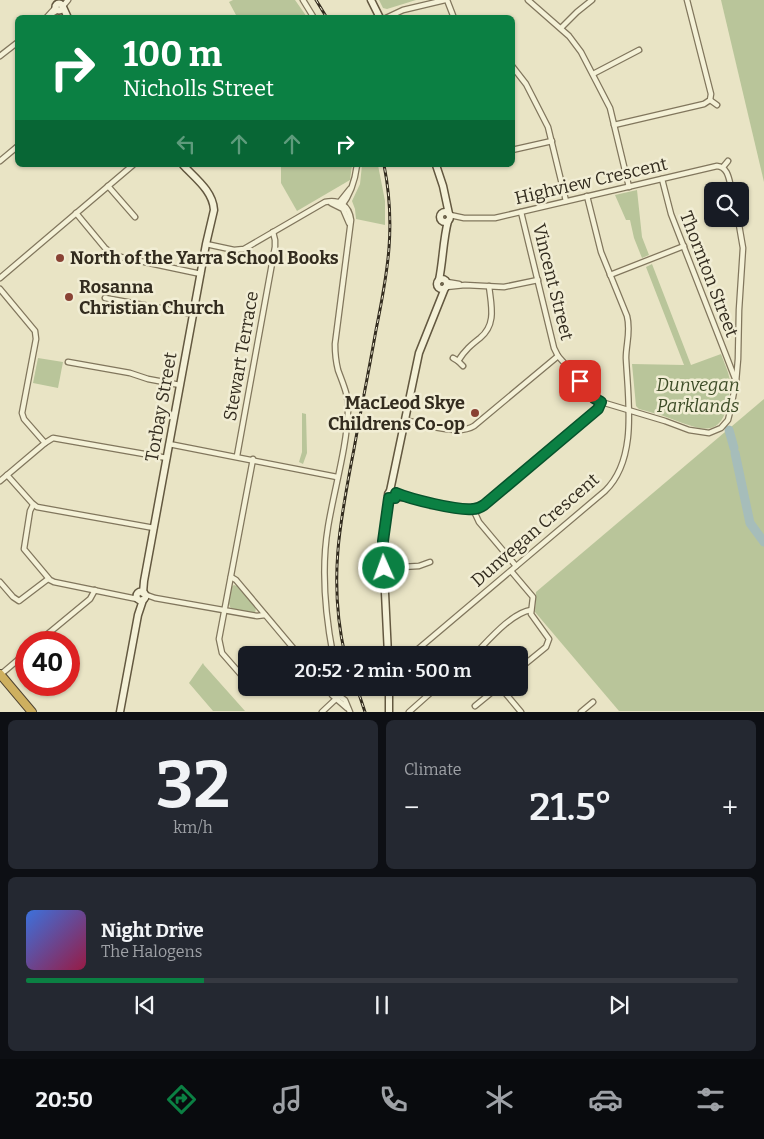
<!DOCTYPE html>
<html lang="en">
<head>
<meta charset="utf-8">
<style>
  :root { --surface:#171b24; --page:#242831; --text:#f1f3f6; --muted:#9ea1a6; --line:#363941; --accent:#0b8043 }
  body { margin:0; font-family:Bitter,serif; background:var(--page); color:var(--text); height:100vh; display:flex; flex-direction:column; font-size:19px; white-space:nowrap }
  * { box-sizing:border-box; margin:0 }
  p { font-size:16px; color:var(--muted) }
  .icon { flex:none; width:28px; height:28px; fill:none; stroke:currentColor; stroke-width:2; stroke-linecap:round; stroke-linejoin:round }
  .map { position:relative; height:712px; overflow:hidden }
  .drawer { display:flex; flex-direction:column; gap:8px; padding:8px; background:#0d0f14; flex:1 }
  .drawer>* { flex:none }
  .banner { position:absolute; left:15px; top:15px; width:500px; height:152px; border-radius:8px; box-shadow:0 1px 4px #0004; background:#0b8043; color:#fff; overflow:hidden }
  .fabs { position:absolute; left:704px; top:182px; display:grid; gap:10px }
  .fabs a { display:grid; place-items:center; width:45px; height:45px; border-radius:8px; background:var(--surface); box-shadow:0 1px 4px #0004; font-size:25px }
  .speed { position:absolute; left:15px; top:631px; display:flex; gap:10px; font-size:25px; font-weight:700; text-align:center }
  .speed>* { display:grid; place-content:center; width:65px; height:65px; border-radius:50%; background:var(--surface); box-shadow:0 1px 4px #0004; line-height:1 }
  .speed .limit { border:8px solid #d22; background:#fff; color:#111 }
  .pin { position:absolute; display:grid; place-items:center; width:42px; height:42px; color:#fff; margin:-21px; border-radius:10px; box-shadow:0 2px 8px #0006 }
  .me { position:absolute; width:55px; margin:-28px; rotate:358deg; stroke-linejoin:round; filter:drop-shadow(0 0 4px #0008) }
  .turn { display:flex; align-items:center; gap:18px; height:105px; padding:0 25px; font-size:22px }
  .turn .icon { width:65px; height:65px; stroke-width:2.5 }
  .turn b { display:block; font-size:35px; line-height:42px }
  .lanes { display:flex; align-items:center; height:48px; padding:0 25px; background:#0003; justify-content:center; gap:25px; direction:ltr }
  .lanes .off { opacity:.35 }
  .big { font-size:38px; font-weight:600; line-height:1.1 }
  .drawer .tile { flex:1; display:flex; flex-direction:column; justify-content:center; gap:8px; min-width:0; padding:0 18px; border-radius:8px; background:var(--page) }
  .drawer .dial { align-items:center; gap:0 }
  .dial b { font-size:65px; line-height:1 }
  .song { display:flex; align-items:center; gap:15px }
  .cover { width:60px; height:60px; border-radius:8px; background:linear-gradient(135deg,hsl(220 70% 55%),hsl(340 70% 35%)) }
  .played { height:5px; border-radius:2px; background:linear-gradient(90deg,var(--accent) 25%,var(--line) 25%) }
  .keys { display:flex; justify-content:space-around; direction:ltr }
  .heat { display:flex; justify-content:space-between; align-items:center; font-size:28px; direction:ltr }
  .drawer .tiles { flex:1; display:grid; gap:8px; grid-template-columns:1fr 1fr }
  .tile:last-child { grid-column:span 2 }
  .trip { position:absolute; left:238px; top:646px; width:290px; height:50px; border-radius:8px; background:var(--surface); box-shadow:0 1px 4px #0004; font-weight:600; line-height:50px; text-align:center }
  .tabs { display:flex; height:80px; justify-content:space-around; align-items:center; background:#090b0e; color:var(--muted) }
  .tabs .icon { width:35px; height:35px }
  .tabs .active { color:var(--accent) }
  .tabs b { font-size:22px; color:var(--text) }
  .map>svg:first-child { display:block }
</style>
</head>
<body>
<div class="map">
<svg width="764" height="712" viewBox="0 0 764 712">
  <rect width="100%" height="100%" fill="#e9e4c5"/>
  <!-- green -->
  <g fill="#b9c59a">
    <polygon points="233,0 295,0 307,17 231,17 236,15 229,2"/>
    <polygon points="379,0 416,0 387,9 383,8"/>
    <polygon points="721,0 764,0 764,182"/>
    <polygon points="281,165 352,165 350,180 297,211 281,183"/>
    <polygon points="362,165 378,165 385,201 385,225 356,219 355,209 352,201 360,184"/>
    <polygon points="637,190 642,237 649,255 642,258 634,238 630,220 626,220 615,195"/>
    <path d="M652,264L691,365L721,354C730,378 733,379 727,406C719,442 693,426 669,418C659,414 649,412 639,409L636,406L632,364L684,365L646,267Z"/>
    <polygon points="38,358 63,362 58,388 33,383"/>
    <polygon points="764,399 764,711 619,711 535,612 536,592"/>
    <polygon points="302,413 306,414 307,453 303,464 299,462 302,452"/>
    <path d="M234,585L237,586L256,608L255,613L232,609C226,604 230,594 231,587Z"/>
    <polygon points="203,663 204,665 245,711 213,711 189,683"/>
  </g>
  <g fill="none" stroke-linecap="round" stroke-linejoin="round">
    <!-- river -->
    <g stroke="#a6bdba" stroke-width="9">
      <polyline points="729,430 734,448"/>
      <polyline points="735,453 750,523 764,542"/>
    </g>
    <!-- street casing -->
    <g stroke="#81765d" stroke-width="7">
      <g id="street">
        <polyline points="303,0 314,18"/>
        <polyline points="447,0 454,18"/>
        <polyline points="528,0 569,36 581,52 610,108 629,187"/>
        <polyline points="63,6 68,0"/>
        <polyline points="51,14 58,10"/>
        <polyline points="46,18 56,7"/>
        <polyline points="386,18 403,10 445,0"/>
        <polyline points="561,28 577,12 592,0"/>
        <polyline points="0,56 18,42"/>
        <polyline points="512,66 526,84 548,127 566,201"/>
        <polyline points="593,74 639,50"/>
        <polyline points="710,100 717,105"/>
        <polyline points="614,125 704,104 710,100 711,94 687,0"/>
        <polyline points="512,150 552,141"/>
        <polyline points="0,161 18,146"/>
        <polyline points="723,167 728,161"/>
        <polyline points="662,179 671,214 736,381"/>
        <polyline points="108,186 135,217"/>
        <polyline points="331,203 343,209 349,223"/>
        <polyline points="338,204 350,189"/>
        <path d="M341,207C351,194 355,181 357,165"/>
        <polyline points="521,212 554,348 558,356 598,401 665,421 689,430 709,433 721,428 728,420 730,412 736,382 738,359 739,310 743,248 738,219"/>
        <polyline points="76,213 105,248 116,256 201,274"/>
        <path d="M450,215L464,218H495L717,166C729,167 729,181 732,191"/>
        <path d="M206,244L234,250L244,249L325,202C339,199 349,205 351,220L335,344C335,353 336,362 338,370C343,384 349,396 348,411C347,447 334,490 328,527C321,569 325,613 333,655"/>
        <polyline points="610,275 684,246"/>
        <polyline points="0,278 133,165"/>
        <polyline points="447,282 459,284"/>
        <polyline points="446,287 465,285 504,287 538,280"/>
        <polyline points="0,289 35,331 36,339 22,413 24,419 45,443"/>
        <polyline points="105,298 193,314"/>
        <polyline points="453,358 458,361 463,366"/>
        <path d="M458,361C465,350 471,345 480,338C497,324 491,305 489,286"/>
        <polyline points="68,362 130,373 148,379 180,385"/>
        <path d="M405,420C424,424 458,436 474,426L558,356"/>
        <polyline points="169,444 337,477"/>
        <polyline points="237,456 275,247 275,240 273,232"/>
        <polyline points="7,475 32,503 37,507 154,528"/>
        <polyline points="0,481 45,443 53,438 167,458"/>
        <path d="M395,498C420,497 459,515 481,507L596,411L601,402"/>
        <polyline points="33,505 30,511 24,549 50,580 54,582 137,599"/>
        <polyline points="473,509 479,522 516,566"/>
        <polyline points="384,568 419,566 430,562"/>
        <polyline points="511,571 533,597 531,614 549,639 546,647 519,669"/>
        <polyline points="231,577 236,580 299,655"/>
        <polyline points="0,582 13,597 19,601 48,579"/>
        <polyline points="144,594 155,598 257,616 265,615"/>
        <polyline points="38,642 90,599 95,590"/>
        <path d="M411,655L605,491C638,459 628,400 626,358C626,344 631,331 627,316L601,252L587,196"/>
        <path d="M474,655C488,641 511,613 531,610"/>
        <polyline points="0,675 26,653"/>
        <polyline points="243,677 222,653 219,639 253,459"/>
        <polyline points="327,688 332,695 347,708"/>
        <polyline points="328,688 345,700 350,712"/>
        <polyline points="501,688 521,712"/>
        <polyline points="475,706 497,688"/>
        <polyline points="322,712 338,697"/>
        <polyline points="409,712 436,688"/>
        <polyline points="581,712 593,702"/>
      </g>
    </g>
    <!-- secondary casing -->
    <g stroke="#635840" stroke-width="9">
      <g id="secondary">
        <polyline points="371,0 380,18"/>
        <circle cx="59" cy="7" r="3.5"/>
        <polyline points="63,7 68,18"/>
        <polyline points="436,165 443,186 449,214"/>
        <circle cx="445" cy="217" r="5"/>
        <circle cx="442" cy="284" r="5"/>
        <path d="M439,280C443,261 443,240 448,221"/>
        <circle cx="392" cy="495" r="4"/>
        <polyline points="390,491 419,353 445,288"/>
        <circle cx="141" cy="596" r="4.5"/>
        <path d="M143,593L144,581L206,244L214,210C213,191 195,178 183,165"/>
        <polyline points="388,655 383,551 384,529 389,498"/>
        <polyline points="120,712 138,615 143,600"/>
        <polyline points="389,712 389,688"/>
      </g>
    </g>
    <!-- highway casing -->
    <g stroke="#504431" stroke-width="10">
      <polyline id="highway" points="0,674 32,712"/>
    </g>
    <!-- street -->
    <use href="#street" stroke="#f4f1d7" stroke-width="4.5"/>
    <!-- secondary -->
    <use href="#secondary" stroke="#f4f1d7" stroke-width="6"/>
    <!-- highway -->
    <use href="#highway" stroke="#ceb05f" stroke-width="8"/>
    <!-- rail casing -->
    <g stroke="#332c1f" stroke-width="3">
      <g id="rail">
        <polyline points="316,0 327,18"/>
        <path d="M345,655C328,581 340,521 354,449C361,409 369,370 376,330C388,271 396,225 384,165"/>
        <polyline points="357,688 365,712"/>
      </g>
    </g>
    <!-- rail -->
    <use href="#rail" stroke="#f1edd4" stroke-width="1" stroke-dasharray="4" stroke-linecap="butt"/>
  </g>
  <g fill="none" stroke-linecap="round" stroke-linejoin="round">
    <!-- route casing -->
    <g stroke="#07532c" stroke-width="12">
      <path id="route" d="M384,568L383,541L389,498H395L396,493C410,499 458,511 473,509C477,509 481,507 484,505L598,409L601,402L594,398L580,381"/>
    </g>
    <!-- route -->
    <use href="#route" stroke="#0b8043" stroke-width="9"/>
  </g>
  <!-- markers -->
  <g fill="#894234" stroke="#f1edd4" stroke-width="2">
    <circle cx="60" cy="258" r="5"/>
    <circle cx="69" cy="297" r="5"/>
    <circle cx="475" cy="413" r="5"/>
  </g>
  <g text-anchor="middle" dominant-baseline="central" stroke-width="5" stroke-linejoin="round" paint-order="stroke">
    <!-- street labels -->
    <g font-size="18" fill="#332c1f" stroke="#f1edd4">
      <text transform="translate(591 181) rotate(-13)">Highview Crescent</text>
      <text transform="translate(709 274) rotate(69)">Thornton Street</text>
      <text transform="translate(553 282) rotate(76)">Vincent Street</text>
      <text transform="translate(241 356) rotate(-80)">Stewart Terrace</text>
      <text transform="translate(161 407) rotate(-80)">Torbay Street</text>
      <text transform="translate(535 530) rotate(-41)">Dunvegan Crescent</text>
    </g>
    <!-- poi labels -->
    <g font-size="18" font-weight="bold" fill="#332c1f" stroke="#f1edd4" text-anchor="start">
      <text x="70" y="258">North of the Yarra School Books</text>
      <text x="79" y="287">Rosanna<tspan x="79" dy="21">Christian Church</tspan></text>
      <text x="465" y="403" text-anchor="end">MacLeod Skye<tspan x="465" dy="21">Childrens Co-op</tspan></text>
    </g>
    <!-- park labels -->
    <g font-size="18" font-style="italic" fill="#3e4d28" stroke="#f1edd4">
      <text x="698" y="385">Dunvegan<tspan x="698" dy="21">Parklands</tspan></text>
    </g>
  </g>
</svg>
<div class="fabs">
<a><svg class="icon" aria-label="search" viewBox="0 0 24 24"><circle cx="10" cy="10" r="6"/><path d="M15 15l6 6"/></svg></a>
</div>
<div class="speed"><div class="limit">40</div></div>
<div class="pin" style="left:580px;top:381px;background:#d93025"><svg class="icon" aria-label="arrive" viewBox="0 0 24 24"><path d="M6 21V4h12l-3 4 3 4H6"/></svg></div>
<svg class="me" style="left:384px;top:568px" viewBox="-20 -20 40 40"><circle r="17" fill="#0b8043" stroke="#fff" stroke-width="3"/><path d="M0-11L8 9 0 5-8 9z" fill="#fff"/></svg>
<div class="trip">20:52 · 2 min · 500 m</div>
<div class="banner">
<div class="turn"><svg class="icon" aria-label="right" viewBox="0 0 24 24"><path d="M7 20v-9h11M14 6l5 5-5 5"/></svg><div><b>100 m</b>Nicholls Street</div></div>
<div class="lanes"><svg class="icon off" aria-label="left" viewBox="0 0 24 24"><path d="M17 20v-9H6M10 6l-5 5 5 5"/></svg><svg class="icon off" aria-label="ahead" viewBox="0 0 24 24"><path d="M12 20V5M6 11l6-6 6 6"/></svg><svg class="icon off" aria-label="ahead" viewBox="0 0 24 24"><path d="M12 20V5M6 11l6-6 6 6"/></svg><svg class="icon" aria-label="right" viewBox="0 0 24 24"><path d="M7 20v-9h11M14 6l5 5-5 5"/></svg></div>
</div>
</div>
<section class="drawer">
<div class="tiles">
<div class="tile dial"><b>32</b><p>km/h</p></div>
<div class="tile"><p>Climate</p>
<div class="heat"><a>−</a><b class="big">21.5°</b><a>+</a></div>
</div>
<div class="tile">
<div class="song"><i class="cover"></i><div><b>Night Drive</b><p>The Halogens</p></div></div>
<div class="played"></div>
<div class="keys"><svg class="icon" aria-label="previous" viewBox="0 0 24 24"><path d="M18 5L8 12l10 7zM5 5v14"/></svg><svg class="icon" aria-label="pause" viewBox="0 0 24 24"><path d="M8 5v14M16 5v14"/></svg><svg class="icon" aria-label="next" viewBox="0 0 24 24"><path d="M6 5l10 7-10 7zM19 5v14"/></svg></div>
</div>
</div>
</section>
<nav class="tabs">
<b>20:50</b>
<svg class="icon active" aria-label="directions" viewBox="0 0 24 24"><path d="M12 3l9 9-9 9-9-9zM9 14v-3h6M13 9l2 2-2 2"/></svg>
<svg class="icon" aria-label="music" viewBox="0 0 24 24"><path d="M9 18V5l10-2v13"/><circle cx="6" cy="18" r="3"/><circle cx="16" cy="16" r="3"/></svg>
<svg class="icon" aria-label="phone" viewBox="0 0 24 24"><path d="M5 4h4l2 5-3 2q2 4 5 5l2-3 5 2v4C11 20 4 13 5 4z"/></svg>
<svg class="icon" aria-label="climate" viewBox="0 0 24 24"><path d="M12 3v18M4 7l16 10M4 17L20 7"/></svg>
<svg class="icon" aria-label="car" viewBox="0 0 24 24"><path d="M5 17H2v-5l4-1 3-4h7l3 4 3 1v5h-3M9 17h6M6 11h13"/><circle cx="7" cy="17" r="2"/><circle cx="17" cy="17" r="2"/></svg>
<svg class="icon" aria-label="filters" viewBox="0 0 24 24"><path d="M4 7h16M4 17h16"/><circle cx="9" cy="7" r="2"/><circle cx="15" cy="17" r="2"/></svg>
</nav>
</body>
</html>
